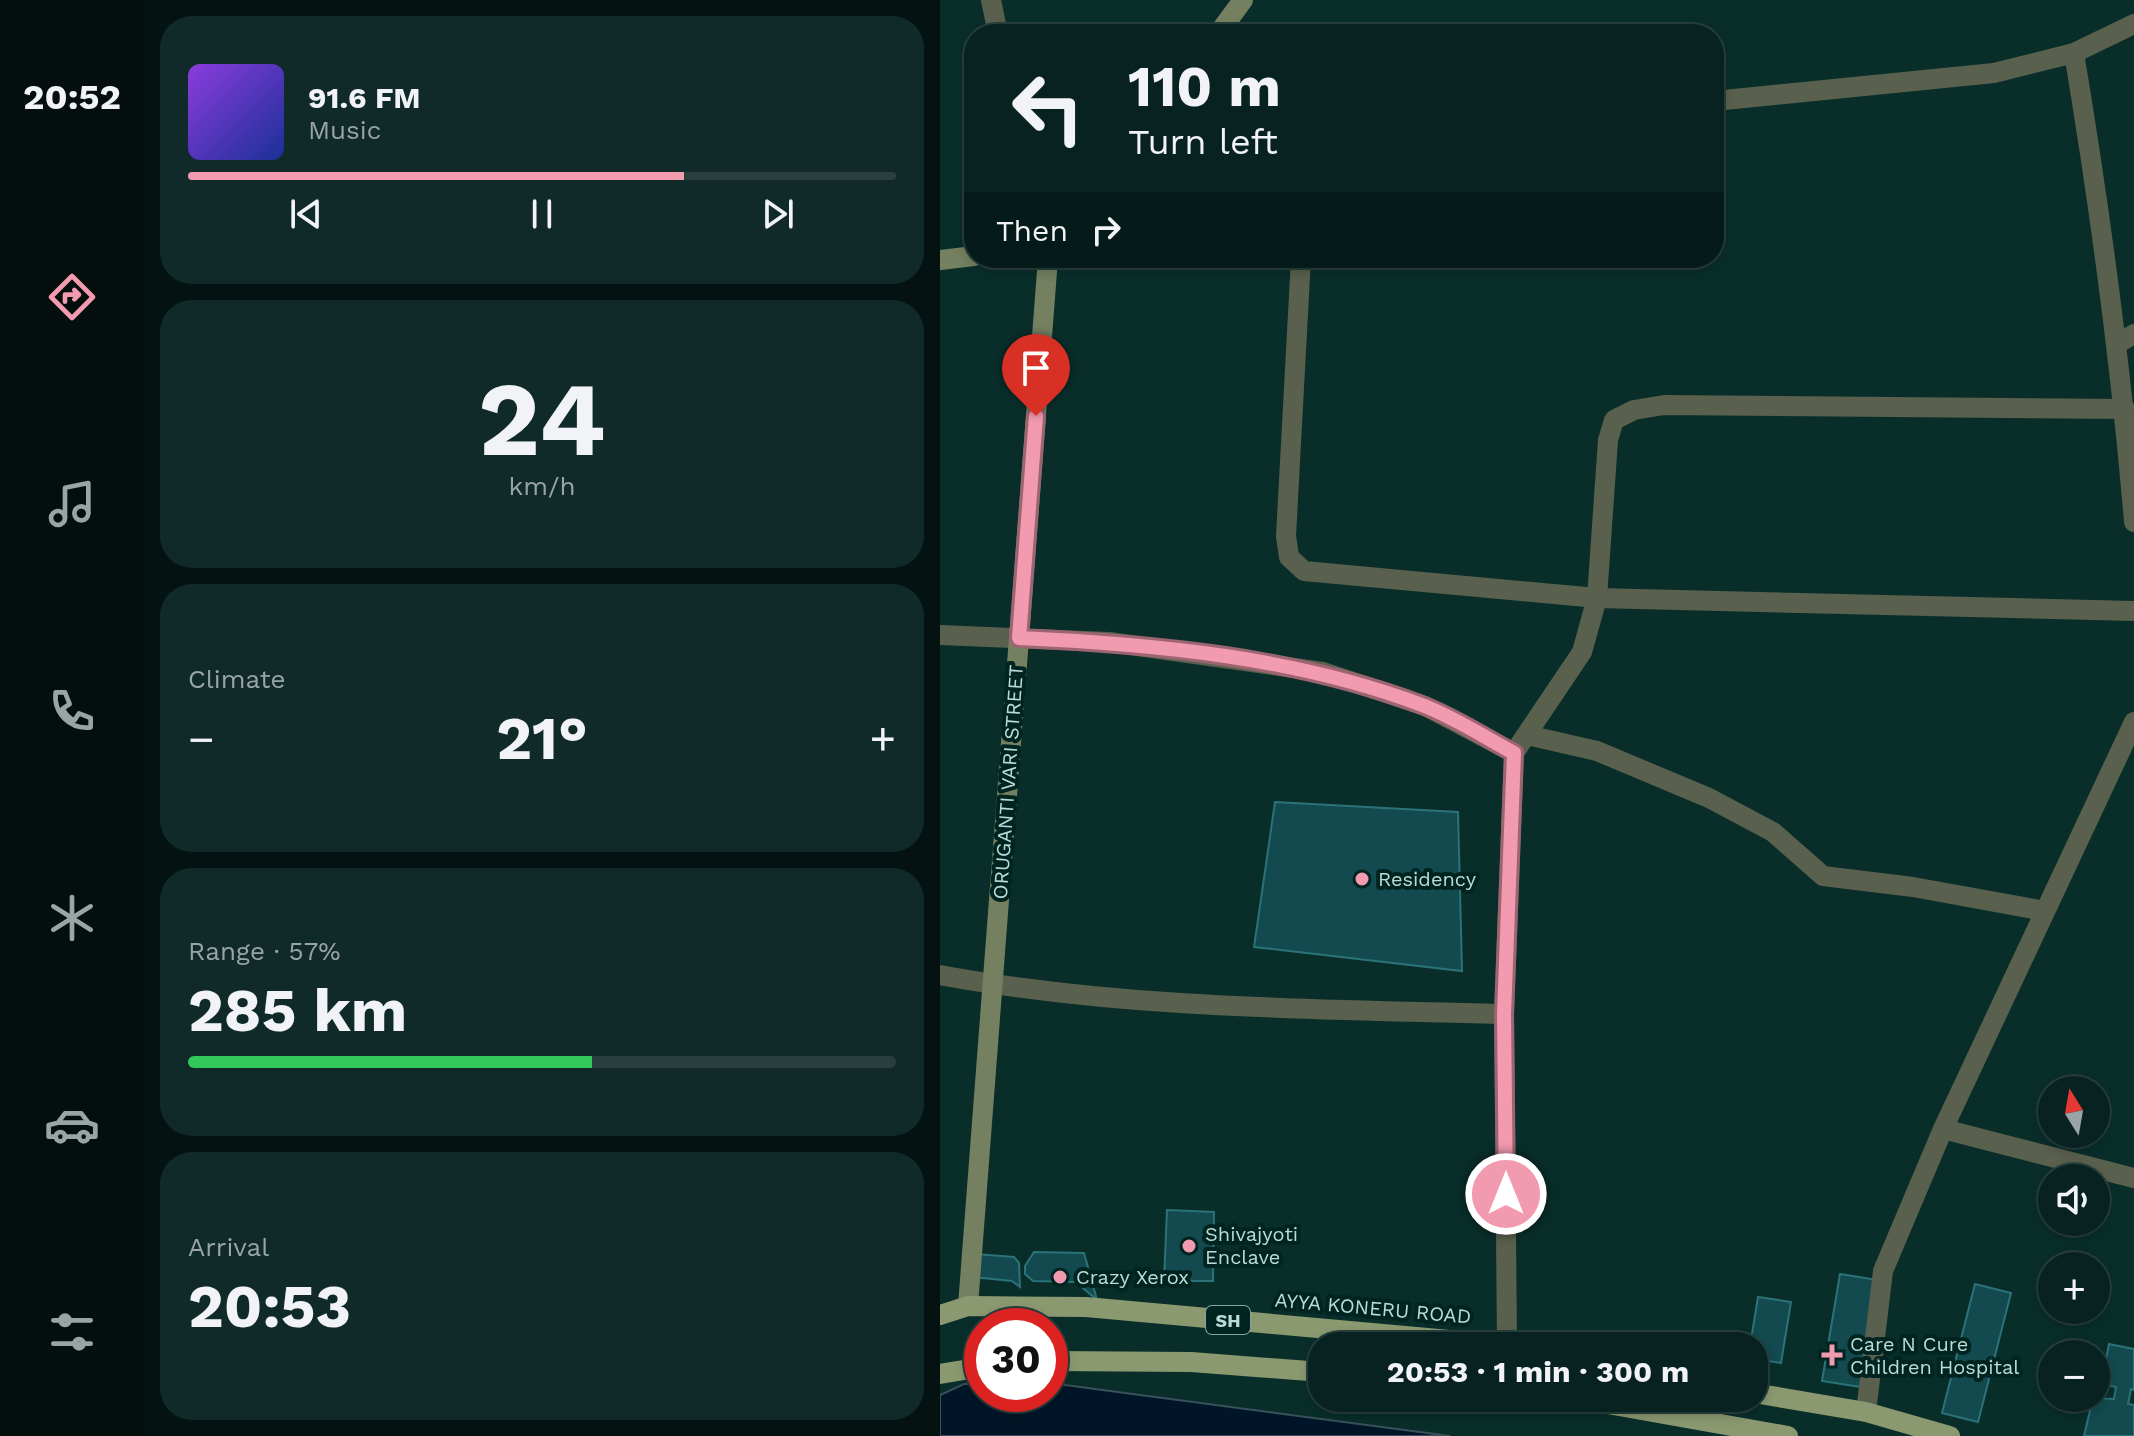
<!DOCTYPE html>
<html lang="en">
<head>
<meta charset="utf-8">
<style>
  :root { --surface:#072220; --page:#102a29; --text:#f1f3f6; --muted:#98a4a5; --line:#283f3e; --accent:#f29ab0 }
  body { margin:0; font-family:"Work Sans",sans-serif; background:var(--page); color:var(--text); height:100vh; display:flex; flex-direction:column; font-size:30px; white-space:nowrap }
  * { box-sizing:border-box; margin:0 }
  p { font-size:26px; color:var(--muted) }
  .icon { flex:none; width:44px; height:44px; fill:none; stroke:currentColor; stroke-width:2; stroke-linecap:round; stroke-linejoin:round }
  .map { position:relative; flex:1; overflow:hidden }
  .sheet { display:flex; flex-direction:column; gap:16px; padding:16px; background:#041312; width:796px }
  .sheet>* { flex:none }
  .guide { position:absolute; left:24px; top:24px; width:760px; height:244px; border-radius:32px; box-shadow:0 4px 12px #0003,0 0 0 2px var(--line); background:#072220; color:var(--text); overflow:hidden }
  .needle { width:52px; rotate:349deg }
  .fabs { position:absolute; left:1098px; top:1076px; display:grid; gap:16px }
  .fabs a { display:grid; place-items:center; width:72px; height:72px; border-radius:50%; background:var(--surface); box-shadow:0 4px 12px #0003,0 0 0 2px var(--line); font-size:40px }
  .speed { position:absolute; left:24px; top:1308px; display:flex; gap:16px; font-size:40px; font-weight:700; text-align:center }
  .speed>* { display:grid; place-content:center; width:104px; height:104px; border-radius:50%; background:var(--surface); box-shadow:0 4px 12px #0003,0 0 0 2px var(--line); line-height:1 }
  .speed .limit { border:12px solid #d22; background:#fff; color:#111 }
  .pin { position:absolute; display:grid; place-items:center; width:68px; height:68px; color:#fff; margin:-82px -34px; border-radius:50% 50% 50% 0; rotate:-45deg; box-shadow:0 0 8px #0007 }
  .pin .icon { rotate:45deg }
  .me { position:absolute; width:88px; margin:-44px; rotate:0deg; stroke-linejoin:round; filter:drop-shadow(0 0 6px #0008) }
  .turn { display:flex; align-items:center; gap:28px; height:168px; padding:0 32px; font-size:36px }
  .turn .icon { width:104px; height:104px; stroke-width:2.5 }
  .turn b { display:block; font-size:56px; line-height:68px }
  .then { display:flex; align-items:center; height:76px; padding:0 32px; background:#0003; gap:16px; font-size:30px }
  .big { font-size:60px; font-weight:700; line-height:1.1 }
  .sheet .widget { flex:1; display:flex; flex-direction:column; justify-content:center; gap:12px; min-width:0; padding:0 28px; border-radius:32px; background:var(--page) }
  .sheet .dial { align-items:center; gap:0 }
  .dial b { font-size:104px; line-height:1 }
  .song { display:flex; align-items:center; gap:24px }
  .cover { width:96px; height:96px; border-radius:12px; background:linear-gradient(135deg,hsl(270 70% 55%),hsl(230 70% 35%)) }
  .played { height:8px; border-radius:4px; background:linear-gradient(90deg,var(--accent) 70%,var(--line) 70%) }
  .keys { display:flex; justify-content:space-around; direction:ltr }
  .heat { display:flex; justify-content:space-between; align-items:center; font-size:44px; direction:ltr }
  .charge { height:12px; border-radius:6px; background:linear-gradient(90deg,#34c759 57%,var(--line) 0) }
  .trip { position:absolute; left:368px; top:1332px; width:460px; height:80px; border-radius:32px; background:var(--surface); box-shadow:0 4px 12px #0003,0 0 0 2px var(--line); font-weight:700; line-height:80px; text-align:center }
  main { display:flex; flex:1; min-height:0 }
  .menu { display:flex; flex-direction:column; width:144px; justify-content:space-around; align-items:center; background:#030e0d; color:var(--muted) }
  .menu .icon { width:56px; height:56px }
  .menu .current { color:var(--accent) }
  .menu b { font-size:36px; color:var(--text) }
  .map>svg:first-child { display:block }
</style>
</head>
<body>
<main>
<nav class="menu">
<b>20:52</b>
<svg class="icon current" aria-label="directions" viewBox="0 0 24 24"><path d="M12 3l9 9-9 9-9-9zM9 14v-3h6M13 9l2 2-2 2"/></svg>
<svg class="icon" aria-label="music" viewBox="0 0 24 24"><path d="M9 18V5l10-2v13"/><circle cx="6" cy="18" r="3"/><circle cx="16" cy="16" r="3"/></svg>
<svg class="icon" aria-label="phone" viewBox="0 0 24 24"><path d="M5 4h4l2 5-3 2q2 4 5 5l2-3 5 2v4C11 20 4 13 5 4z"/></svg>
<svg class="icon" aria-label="climate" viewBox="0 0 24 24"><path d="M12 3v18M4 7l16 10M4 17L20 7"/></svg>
<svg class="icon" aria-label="car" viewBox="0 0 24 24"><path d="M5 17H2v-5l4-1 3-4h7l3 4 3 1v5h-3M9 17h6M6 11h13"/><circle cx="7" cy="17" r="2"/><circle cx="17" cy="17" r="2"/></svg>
<svg class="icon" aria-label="filters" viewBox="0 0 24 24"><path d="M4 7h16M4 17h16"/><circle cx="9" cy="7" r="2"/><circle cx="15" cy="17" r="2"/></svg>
</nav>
<section class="sheet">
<div class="widget">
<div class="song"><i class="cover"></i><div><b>91.6 FM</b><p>Music</p></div></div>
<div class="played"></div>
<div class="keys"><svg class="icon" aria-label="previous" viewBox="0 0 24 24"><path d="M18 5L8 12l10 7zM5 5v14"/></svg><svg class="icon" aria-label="pause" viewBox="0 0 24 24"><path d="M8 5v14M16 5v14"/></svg><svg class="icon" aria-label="next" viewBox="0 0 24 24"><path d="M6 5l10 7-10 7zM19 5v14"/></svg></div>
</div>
<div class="widget dial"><b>24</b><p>km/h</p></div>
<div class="widget"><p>Climate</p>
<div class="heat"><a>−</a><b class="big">21°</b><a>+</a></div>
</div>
<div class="widget"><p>Range · 57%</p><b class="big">285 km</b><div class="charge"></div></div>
<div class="widget"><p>Arrival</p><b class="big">20:53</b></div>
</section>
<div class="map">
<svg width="1194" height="1436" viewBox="0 0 1194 1436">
  <rect width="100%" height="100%" fill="#092e2a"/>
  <!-- water -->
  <polygon fill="#001628" stroke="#38515c" stroke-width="2" points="110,1383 510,1436 0,1436 0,1395 24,1384 42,1384 42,1394 110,1394"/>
  <!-- building -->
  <g fill="#124a4f" stroke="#2b7279" stroke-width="2">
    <polygon points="335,802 518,812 522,971 314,947"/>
    <polygon points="227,1210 274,1212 273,1281 224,1281"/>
    <polygon points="94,1252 144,1253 157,1300 136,1282 93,1281 85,1274 85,1266"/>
    <polygon points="35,1254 74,1257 79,1263 80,1287 72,1281 33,1277"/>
    <polygon points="900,1274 938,1280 921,1387 882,1381"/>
    <polygon points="1035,1284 1071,1293 1038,1422 1002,1413"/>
    <polygon points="818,1297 851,1302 841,1363 814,1359 814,1346 810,1346"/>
    <polygon points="1169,1344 1194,1349 1194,1390 1191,1389 1188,1404 1194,1405 1194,1436 1144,1436 1153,1398 1174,1399 1176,1387 1161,1384"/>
  </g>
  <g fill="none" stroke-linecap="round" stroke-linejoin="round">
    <!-- street -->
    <g stroke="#59604d" stroke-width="20">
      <polyline points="51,0 58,34"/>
      <path d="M1134,53C1160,209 1181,365 1194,522"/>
      <polyline points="774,101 1054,73 1134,53 1194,24"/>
      <polyline points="361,258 346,536 349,557 364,571 657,598 1194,611"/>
      <polyline points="1177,344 1194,334"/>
      <polyline points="0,635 169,642 383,672 485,706 574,753"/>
      <polyline points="587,735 657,751 769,798 833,832 883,876 973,887 1105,911"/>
      <path d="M0,975C185,1009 376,1009 564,1014"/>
      <polyline points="1003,1129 1194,1178"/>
      <polyline points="567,1344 564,1014 574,753 642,652 657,598 668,440 674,420 694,410 724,405 1185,409"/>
      <polyline points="926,1412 943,1271 1003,1129 1194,722"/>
    </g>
    <!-- secondary -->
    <g stroke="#758061" stroke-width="20">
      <polyline points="278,34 303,0"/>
      <polyline points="0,260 34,256"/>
      <polyline points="28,1306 108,258"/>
    </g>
    <!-- primary -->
    <g stroke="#8b9970" stroke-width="20">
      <polyline points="0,1315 28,1306 146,1307 576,1346"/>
      <polyline points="110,1361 251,1362 382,1372"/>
      <polyline points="0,1374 42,1367"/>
      <polyline points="814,1393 926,1412 1010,1436"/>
      <polyline points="634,1398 848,1436"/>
    </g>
  </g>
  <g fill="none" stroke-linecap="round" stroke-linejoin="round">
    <!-- route casing -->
    <g stroke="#9d6472" stroke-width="20">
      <path id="route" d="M96,416L79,638C214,644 355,657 482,705C514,717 544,737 574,753L564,1014L566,1194"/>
    </g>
    <!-- route -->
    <use href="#route" stroke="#f29ab0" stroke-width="14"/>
  </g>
  <!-- markers -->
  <g fill="#f29ab0" stroke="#002420" stroke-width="3">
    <circle cx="422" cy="879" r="8"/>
    <circle cx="249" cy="1246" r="8"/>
    <circle cx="120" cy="1277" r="8"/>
    <path d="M888 1343h8v8h8v8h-8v8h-8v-8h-8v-8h8z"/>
  </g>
  <g text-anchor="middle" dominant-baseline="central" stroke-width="8" stroke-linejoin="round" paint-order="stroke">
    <!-- shield labels -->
    <rect fill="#002420" stroke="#83a59f" stroke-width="2" x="266" y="1306" width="44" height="28" rx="6"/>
    <g font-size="18" font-weight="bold" fill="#bbdcd6">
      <text x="288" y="1320">SH</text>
    </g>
    <!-- street labels -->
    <g font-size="20" fill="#bbdcd6" stroke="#002420">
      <text transform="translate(68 782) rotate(-86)">ORUGANTI VARI STREET</text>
      <text transform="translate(433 1308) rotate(5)">AYYA KONERU ROAD</text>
    </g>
    <!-- poi labels -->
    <g font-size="20" fill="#bbdcd6" stroke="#002420" text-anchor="start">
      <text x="438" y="879">Residency</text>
      <text x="265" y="1234">Shivajyoti<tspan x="265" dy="23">Enclave</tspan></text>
      <text x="136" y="1277">Crazy Xerox</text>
      <text x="910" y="1344">Care N Cure<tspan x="910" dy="23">Children Hospital</tspan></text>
    </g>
  </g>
</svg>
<div class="fabs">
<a><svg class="needle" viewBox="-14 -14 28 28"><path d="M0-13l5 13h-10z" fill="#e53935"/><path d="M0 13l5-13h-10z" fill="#98a4a5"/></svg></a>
<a><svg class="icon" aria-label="sound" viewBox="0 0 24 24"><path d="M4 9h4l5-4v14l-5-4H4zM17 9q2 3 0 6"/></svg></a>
<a>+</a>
<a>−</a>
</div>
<div class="speed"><div class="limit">30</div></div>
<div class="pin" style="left:96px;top:416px;background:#d93025"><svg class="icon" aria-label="arrive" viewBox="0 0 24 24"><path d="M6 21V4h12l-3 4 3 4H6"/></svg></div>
<svg class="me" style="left:566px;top:1194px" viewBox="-20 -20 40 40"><circle r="17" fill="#f29ab0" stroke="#fff" stroke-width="3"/><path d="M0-11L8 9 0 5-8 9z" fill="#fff"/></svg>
<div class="trip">20:53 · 1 min · 300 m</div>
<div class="guide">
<div class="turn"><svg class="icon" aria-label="left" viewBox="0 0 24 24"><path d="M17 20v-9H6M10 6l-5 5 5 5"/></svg><div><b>110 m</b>Turn left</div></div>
<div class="then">Then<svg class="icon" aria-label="right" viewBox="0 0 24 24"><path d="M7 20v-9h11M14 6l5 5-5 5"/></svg></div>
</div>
</div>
</main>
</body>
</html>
